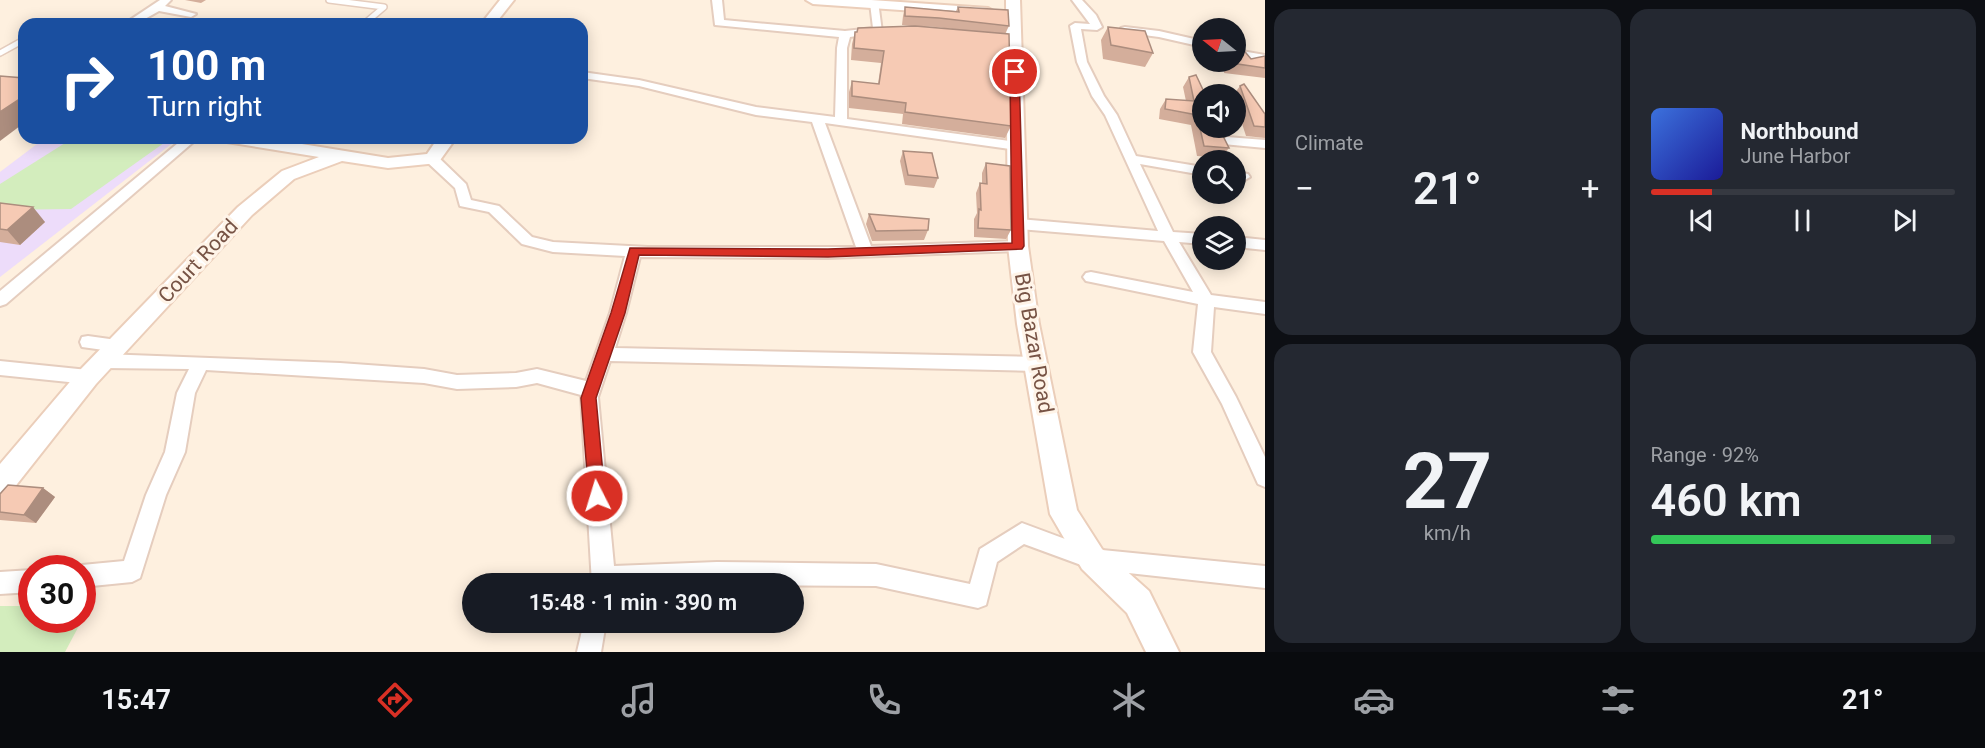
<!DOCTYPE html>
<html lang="en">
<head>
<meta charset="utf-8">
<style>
  :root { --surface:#171b24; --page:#242831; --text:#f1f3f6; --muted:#9ea1a6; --line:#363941; --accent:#d93025 }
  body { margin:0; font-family:Roboto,sans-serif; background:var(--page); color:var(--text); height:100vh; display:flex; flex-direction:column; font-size:22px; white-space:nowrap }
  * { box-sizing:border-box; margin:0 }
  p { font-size:20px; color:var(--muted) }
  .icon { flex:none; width:33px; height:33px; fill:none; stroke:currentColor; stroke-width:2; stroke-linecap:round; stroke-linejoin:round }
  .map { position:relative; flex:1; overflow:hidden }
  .panel { display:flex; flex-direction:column; gap:9px; padding:9px; background:#0d0f14; width:720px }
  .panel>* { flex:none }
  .top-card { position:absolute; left:18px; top:18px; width:570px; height:126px; border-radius:18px; box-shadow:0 3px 15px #0003; background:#1a4fa0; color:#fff; overflow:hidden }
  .needle { width:39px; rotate:288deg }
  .controls { position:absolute; left:1192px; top:18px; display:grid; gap:12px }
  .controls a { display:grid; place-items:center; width:54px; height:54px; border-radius:50%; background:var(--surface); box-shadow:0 3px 15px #0003; font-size:30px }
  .speed { position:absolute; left:18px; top:555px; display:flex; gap:12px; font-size:30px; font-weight:700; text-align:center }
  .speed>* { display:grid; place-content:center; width:78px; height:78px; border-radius:50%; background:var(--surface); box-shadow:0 3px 15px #0003; line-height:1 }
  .speed .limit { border:9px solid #d22; background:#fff; color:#111 }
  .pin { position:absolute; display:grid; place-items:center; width:51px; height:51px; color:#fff; margin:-26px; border:3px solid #fff; border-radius:50%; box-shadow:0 2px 6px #0007 }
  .me { position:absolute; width:66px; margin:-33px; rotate:355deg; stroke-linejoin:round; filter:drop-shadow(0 0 4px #0008) }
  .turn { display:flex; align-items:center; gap:21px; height:126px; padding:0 30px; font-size:27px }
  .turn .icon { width:78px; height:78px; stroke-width:2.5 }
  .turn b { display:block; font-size:42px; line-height:51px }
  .big { font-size:45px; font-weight:600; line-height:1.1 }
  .panel .card { flex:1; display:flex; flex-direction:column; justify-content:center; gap:9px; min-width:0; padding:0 21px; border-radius:18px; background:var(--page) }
  .panel .dial { align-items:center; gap:0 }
  .dial b { font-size:78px; line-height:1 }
  .song { display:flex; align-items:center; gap:18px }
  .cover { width:72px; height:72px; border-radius:9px; background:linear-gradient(135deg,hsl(220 70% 55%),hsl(240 70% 35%)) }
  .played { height:6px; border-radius:3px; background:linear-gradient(90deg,var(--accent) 20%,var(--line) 20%) }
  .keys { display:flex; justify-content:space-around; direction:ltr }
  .heat { display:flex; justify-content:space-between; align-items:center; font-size:33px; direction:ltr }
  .charge { height:9px; border-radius:4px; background:linear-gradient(90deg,#34c759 92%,var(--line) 0) }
  .panel .tiles { flex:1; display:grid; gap:9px; grid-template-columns:repeat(2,1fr) }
  .trip { position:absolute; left:462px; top:573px; width:342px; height:60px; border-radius:30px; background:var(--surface); box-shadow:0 3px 15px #0003; font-weight:600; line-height:60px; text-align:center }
  .tabs { display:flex; height:96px; justify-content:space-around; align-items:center; background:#090b0e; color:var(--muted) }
  .tabs .icon { width:42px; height:42px }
  .tabs .current { color:var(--accent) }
  .tabs b { font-size:27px; color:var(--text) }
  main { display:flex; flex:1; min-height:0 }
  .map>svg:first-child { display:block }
</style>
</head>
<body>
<main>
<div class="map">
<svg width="1265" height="652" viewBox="0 0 1265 652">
  <rect width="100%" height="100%" fill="#fef0df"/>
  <!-- education -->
  <polygon fill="#eddcfa" points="45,138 179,138 0,277 0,172"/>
  <!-- green -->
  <g fill="#d3edbd">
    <polygon points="73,138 171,138 71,209 0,210 0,184"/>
    <polygon points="0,606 31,606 32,620 82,620 65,652 0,652"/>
  </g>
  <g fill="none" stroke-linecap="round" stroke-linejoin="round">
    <!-- lane casing -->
    <g stroke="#e5cdbe" stroke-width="8">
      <g id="lane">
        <polyline points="329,0 384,7 364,24"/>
        <polyline points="0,53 20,42"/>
      </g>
    </g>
    <!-- street casing -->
    <g stroke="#e5cdbe" stroke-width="4">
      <g id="street">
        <polygon points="160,0 171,0 165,6 196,14 191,17 159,11 136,24 124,24"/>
        <polygon points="712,0 722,0 724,20 845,31 873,28 870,3 878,1 882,32 850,37 847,48 847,119 1017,142 1023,146 1017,150 825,123 871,246 1018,241 1025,246 1018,251 828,258 640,257 626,313 615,348 1036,357 1042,359 1045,364 1042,369 1036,371 610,361 598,397 614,566 717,562 876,564 970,584 980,549 1022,523 1092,549 1265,566 1265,588 1092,569 1024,544 997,562 986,605 978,608 876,586 592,584 581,395 537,383 516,387 457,389 424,383 206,370 195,393 185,452 166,495 140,578 132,582 82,587 82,568 74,568 82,565 124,561 146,495 165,452 177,393 189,369 104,368 98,366 95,361 98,356 104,354 340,363 424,369 457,375 516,373 537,369 586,381 610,313 625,256 553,252 522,244 489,212 460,206 455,188 427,162 426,159 427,156 437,156 466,184 471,200 499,206 532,237 553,242 648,247 856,247 812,122 756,115 639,86 582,78 582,72 639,80 756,107 835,117 837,48 839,37 715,25"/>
        <polygon points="1072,0 1082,0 1096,15 1102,27 1097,30 1081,29 1087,62 1104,96 1117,115 1136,156 1203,167 1203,175 1140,164 1173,232 1203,234 1203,244 1179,242 1211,295 1265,302 1265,314 1214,307 1211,352 1236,397 1265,457 1265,487 1258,484 1222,404 1193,352 1198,304 1091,282 1086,281 1083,277 1086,273 1091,272 1193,292 1164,241 1019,229 1012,224 1019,219 1158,231 1105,115 1092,96 1077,62 1070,26 1075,23 1090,24"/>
        <polygon points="1125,27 1159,31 1203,41 1203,47 1159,37 1121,32 1121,28"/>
        <polygon points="1236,50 1265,55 1265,61 1236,56"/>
        <polygon points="1227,137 1265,140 1265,148 1223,144 1221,141"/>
        <polygon points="184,138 198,138 6,304 0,306 0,291"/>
        <polygon points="1236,172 1248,174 1250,177 1243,181 1236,180"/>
        <polygon points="1236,237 1265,240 1265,250 1236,247"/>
        <polygon points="88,336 124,341 126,346 124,351 118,352 82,347 80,342 82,337"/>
        <polygon points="0,361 88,370 94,372 97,377 94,382 88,384 0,375"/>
        <polygon points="32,570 32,592 0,594 0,572"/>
        <polygon points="584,622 606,622 601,652 577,652"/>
      </g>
    </g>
    <!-- secondary casing -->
    <g stroke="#ebceba" stroke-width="4">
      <g id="secondary">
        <polygon points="500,0 514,0 495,24 481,24"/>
        <polygon points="806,0 871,0 988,8 995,12 988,16 813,4"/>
        <polygon points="1006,0 1020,0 1028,246 1039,324 1077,510 1102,549 1149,591 1179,652 1146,652 1127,613 1082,569 1050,514 1017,324 1008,246"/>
        <polygon points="224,138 265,138 388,158 427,154 438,138 456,138 438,163 388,168 342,161 294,179 252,215 96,384 10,493 0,496 0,464 80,370 238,207 282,171 319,157 233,143 227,142"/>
      </g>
    </g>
    <!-- lane -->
    <use href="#lane" stroke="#fff" stroke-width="5"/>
    <!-- street -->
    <use href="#street" fill="#fff" fill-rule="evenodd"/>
    <!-- secondary -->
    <use href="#secondary" fill="#fff" fill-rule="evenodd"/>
  </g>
  <!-- wall -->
  <g fill="#d4ae9b" fill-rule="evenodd">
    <polygon points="185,0 206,0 201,3"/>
    <path d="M905,7L956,11L958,7L1009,26L1005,34L1011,126L1005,138L902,124L903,114L849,108V92L852,81L878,84L881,63L851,60L852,44L855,32H857L858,28L911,26L902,25L903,16ZM920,26L936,27L960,30Z"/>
    <polygon points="1108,27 1153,53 1145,67 1103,59 1101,40"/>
    <polygon points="1203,40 1203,56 1198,48"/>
    <polygon points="1265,56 1265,78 1224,73 1225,68 1210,66 1207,62 1236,62"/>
    <polygon points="1189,77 1229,148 1221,158 1197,156 1191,125 1159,119 1160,109 1166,99 1186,101 1183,87"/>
    <polygon points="1240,86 1265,114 1265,138 1246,136 1236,105 1236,94 1234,94"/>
    <polygon points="903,151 938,178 934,188 905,185 900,161"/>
    <polygon points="986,163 1011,230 1006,239 974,237 974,219 977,213 976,193 980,183 982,184 982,173"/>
    <polygon points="0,203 45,222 20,245 0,242"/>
    <polygon points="869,214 928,230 924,240 872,241 866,224"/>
    <polygon points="43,488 55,497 36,523 0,520 0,494"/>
  </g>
  <!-- shaded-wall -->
  <g fill="#ac8d7e">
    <polygon points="24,96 24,123 0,141 0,112"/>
    <polygon points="33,207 45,222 20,245 7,230"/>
    <polygon points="43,488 55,497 36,523 24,515"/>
  </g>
  <!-- building -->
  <g fill="#f6cab4" stroke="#ac8d7e" stroke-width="1.5">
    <polygon points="905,7 959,12 958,7 1008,10 1009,26 939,18 905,16"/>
    <polygon points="915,26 1009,34 1011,126 905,112 906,103 852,96 852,81 879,84 884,51 854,48 855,32 857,32 858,28"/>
    <polygon points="1108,27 1145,31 1153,53 1111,45"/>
    <polygon points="1236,41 1251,59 1265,56 1265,68 1231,63 1231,62 1236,62"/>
    <polygon points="1196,75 1205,94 1203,94 1203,128 1219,128 1229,148 1204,146 1197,115 1165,109 1166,99 1194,101 1189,77"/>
    <polygon points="0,76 24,78 24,96 0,112"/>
    <polygon points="1244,84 1265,114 1265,127 1254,126 1240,86"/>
    <polygon points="903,151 932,153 938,178 908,175"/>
    <polygon points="986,163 1010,166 1011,230 978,228 979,209 981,210 980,183 987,184"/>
    <polygon points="0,203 33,207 7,230 0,229"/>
    <polygon points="869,214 929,219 928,230 876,231"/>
    <polygon points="8,485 43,488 24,515 0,512 0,494"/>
  </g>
  <!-- route -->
  <polygon fill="#d93025" stroke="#8d1f18" stroke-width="1.5" points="1015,69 1019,72 1024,246 1022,249 828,257 639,255 625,313 596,398 605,496 603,502 597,504 591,502 589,496 581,398 611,313 630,248 828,249 1012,243 1010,72"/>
  <g text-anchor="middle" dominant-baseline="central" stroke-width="6" stroke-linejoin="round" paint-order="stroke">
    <!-- street labels -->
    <g font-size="21" fill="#775345" stroke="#fff4e8">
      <text transform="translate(198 261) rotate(-47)">Court Road</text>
      <text transform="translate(1034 343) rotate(80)">Big Bazar Road</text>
    </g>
  </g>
</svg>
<div class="controls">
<a><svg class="needle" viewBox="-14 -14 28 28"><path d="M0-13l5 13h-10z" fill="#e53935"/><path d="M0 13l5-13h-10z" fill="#9ea1a6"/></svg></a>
<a><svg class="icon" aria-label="sound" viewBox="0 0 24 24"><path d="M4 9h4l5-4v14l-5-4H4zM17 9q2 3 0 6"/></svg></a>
<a><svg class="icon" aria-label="search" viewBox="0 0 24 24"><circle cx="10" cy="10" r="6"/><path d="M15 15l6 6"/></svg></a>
<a><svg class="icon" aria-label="layers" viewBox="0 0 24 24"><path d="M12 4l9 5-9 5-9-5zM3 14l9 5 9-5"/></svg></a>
</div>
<div class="speed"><div class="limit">30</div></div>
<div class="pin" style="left:1015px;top:72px;background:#d93025"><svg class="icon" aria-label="arrive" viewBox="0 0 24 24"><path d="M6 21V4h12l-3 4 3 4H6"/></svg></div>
<svg class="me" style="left:597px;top:496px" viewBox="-20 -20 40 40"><circle r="17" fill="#d93025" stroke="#fff" stroke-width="3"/><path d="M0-11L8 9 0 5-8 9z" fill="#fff"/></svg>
<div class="trip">15:48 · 1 min · 390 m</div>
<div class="top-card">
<div class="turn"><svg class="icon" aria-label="right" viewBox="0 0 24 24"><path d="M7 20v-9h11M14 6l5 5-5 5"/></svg><div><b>100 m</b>Turn right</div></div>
</div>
</div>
<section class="panel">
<div class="tiles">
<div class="card"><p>Climate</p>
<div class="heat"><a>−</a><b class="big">21°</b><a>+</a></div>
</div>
<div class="card">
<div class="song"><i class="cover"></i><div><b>Northbound</b><p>June Harbor</p></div></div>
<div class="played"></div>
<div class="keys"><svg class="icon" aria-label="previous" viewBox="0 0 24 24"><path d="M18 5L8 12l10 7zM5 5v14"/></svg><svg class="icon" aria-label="pause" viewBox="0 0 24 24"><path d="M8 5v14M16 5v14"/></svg><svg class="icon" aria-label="next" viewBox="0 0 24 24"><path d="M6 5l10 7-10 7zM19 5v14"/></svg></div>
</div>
<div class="card dial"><b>27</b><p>km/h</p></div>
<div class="card"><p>Range · 92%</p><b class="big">460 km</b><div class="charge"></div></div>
</div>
</section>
</main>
<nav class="tabs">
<b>15:47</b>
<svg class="icon current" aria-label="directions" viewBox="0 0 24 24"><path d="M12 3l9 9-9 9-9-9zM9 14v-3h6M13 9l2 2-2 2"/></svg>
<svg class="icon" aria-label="music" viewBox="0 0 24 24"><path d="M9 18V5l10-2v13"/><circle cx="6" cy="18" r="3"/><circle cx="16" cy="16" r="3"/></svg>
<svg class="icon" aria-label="phone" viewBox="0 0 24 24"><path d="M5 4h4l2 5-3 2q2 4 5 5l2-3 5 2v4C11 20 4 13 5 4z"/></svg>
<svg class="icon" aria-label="climate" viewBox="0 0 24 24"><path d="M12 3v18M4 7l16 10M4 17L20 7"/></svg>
<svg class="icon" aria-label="car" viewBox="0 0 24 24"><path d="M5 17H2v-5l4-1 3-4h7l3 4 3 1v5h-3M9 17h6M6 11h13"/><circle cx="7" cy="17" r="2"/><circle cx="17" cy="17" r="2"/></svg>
<svg class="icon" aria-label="filters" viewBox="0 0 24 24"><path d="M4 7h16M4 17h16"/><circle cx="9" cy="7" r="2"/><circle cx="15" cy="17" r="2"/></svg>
<b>21°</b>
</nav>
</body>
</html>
